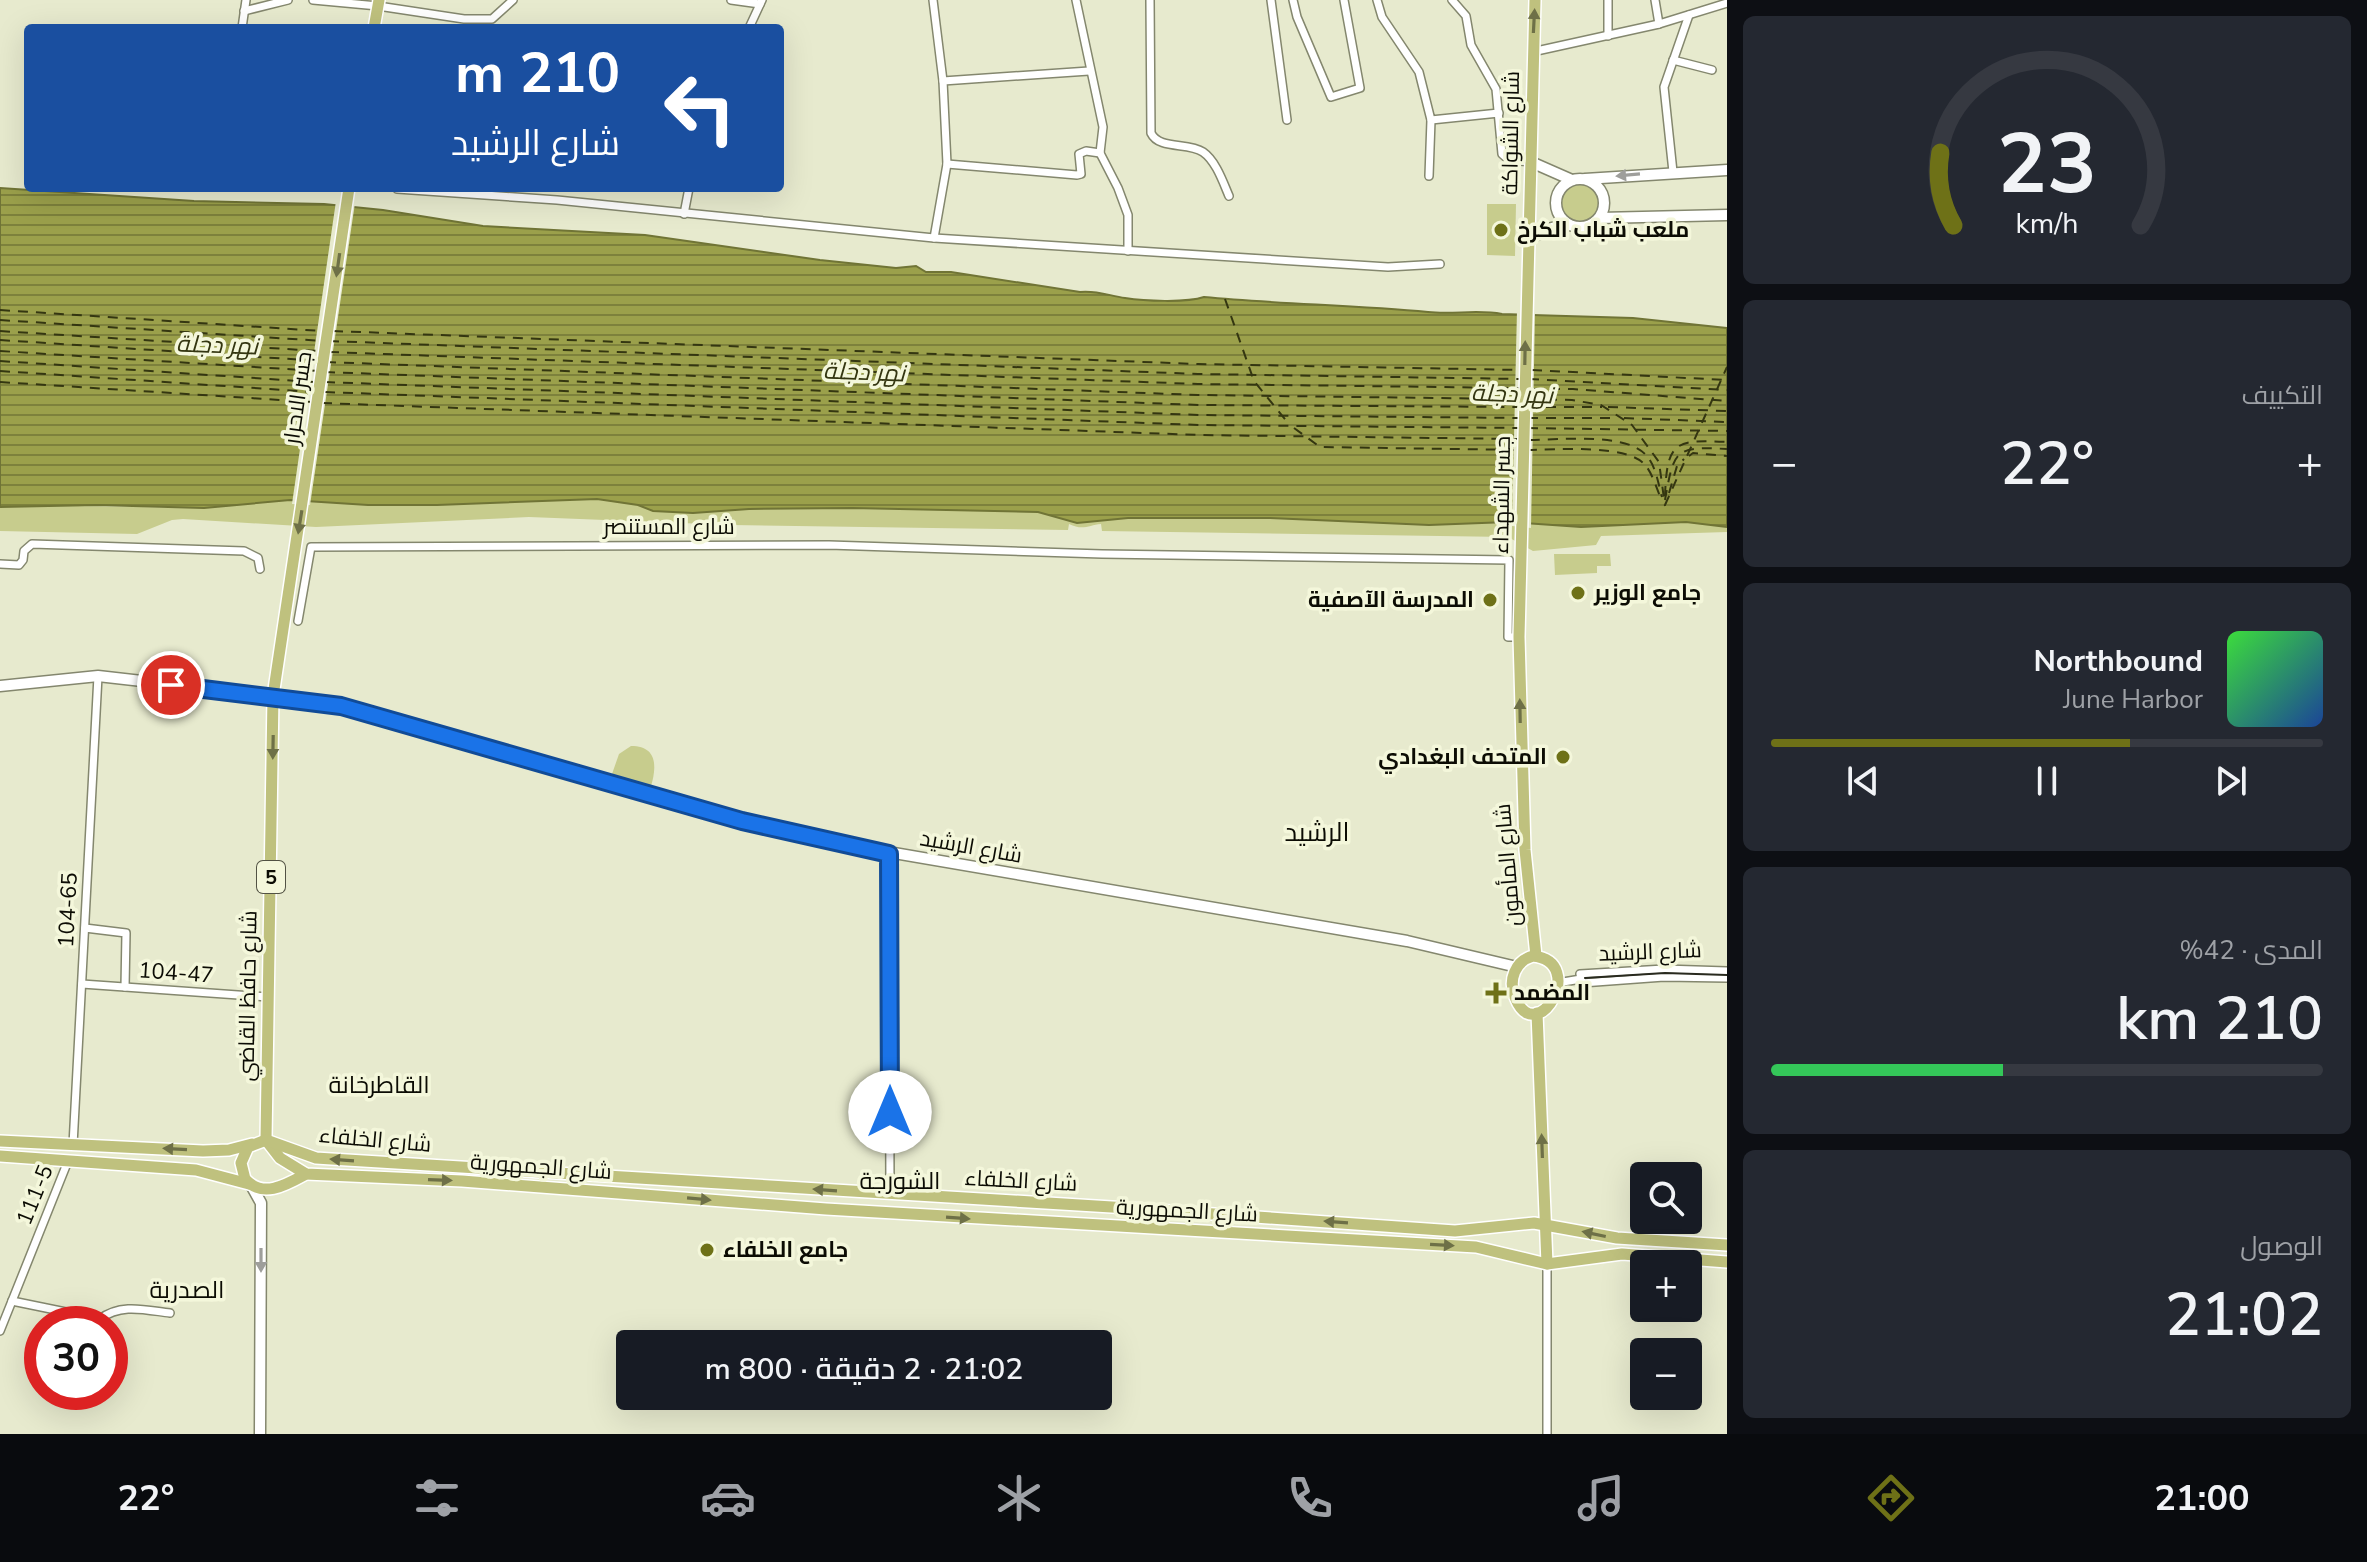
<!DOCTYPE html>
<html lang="ar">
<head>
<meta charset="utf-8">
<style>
  :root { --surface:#171b24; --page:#242831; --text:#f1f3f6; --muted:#9ea1a6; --line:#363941; --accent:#6e7117 }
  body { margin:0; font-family:"Nunito Sans",Cairo,sans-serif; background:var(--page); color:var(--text); direction:rtl; height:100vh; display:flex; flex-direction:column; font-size:30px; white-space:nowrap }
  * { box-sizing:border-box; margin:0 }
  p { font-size:26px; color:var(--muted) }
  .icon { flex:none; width:44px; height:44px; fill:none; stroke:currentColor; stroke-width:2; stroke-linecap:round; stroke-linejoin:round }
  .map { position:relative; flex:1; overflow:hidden; direction:ltr }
  .sheet { display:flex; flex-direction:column; gap:16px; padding:16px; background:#0d0f14; width:640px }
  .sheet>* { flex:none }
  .guide { position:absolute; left:24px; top:24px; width:760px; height:168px; border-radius:8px; box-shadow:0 8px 32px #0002; direction:rtl; background:#1a4fa0; color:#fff; overflow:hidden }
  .tools { position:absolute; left:1630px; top:1162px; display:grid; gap:16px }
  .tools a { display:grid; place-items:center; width:72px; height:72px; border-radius:8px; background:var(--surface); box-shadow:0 8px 32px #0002; font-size:40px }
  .speed { position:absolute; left:24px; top:1306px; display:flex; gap:16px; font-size:40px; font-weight:700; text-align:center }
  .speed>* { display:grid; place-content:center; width:104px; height:104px; border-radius:50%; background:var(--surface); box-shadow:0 8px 32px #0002; line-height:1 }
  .speed .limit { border:12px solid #d22; background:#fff; color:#111 }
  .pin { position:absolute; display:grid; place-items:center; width:68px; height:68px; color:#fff; margin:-34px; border:4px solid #fff; border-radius:50%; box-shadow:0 2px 8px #0007 }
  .me { position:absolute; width:88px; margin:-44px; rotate:0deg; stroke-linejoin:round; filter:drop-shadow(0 0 6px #0008) }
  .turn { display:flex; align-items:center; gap:28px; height:168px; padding:0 32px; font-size:36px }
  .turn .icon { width:104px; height:104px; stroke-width:2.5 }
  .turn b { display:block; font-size:56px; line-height:68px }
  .big { font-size:60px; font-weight:600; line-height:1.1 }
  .sheet .card { flex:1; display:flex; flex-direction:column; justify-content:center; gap:12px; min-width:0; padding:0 28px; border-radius:12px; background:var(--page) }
  .sheet .dial { align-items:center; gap:0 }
  .dial svg { height:208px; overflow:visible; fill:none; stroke:var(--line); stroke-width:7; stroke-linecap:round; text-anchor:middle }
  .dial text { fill:var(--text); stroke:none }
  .song { display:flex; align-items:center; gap:24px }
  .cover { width:96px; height:96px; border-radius:12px; background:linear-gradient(135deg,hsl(120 70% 55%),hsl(220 70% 35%)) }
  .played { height:8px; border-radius:4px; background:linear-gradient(90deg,var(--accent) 65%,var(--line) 65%) }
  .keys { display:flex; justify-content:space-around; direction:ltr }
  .heat { display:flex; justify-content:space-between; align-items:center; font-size:44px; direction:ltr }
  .charge { height:12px; border-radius:6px; background:linear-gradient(90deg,#34c759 42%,var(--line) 0) }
  .trip { position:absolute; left:616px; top:1330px; width:496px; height:80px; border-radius:8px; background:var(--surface); box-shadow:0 8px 32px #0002; font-weight:600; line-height:80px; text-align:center; direction:rtl }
  .tab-bar { display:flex; height:128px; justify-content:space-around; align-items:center; background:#090b0e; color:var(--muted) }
  .tab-bar .icon { width:56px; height:56px }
  .tab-bar .active { color:var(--accent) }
  .tab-bar b { font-size:36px; color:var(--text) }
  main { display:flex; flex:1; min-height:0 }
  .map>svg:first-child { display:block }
</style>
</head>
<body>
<main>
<section class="sheet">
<div class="card dial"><svg viewBox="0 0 100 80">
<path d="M14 69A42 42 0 1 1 86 69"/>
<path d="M14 69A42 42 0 0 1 9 41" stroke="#6e7117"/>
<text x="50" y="56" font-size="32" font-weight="700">23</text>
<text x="50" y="72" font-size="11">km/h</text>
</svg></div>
<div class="card"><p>التكييف</p>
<div class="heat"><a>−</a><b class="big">22°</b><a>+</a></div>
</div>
<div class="card">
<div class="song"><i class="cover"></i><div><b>Northbound</b><p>June Harbor</p></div></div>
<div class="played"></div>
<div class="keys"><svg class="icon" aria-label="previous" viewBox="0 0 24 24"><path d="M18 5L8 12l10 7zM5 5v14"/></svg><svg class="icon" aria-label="pause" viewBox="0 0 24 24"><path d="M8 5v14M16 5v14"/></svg><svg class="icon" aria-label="next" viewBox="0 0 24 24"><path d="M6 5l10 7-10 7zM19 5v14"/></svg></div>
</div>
<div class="card"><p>المدى · 42%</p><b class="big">210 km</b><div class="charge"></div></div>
<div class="card"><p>الوصول</p><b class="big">21:02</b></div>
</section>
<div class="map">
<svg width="1727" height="1434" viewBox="0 0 1727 1434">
  <defs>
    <pattern id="water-rules" width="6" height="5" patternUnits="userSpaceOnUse" patternTransform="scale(2)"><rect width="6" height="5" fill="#9ba04b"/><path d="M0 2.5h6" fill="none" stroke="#7d813c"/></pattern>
  </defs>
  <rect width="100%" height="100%" fill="#e7eace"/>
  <!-- green -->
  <g fill="#c7cc8d">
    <circle cx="1580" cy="202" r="19"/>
    <polygon points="1487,204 1516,204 1515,256 1487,255"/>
    <path d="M597,499L638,505L653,511L693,513L749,509L852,508L1038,512L1077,523L1128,518H1270L1429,525L1508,522L1581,527L1686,522L1727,527V532L1601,536L1596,545L1533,551L1508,537L1102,531L1101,524C1089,525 1083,531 1069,524L1068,530L732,525L529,517L316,527L183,519L172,520L137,534L0,531V507L14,505L204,508L290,500L368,505H437Z"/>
    <polygon points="1554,554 1610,554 1611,566 1597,566 1597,573 1555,575"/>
    <path d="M631,746C657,746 657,766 651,786L612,774L619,754Z"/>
  </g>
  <!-- water -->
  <path fill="url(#water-rules)" stroke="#707436" stroke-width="2" d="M0,188L194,201L324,204L383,210L483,226L645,235L820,260L896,268L916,266L926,272H951L1080,292C1096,290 1110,296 1125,298C1144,301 1186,303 1204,297C1278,304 1353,305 1428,312C1453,315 1477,309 1502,314L1633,318L1727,328V527L1686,522L1581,527L1508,522L1429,525L1270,518H1128L1077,523L1038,512L852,508L749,509L693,513L653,511L638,505L597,499L437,505H368L290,500L204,508L97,505L0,507Z"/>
  <!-- pier -->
  <g fill="#e7eace">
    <polygon points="336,201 355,203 310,505 292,504"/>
    <polygon points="1517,310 1535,310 1531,528 1512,526"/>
  </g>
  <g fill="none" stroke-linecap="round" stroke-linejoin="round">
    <!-- ferry -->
    <g stroke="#343611" stroke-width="2" stroke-dasharray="10 8" stroke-linecap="butt">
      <polyline points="1225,299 1254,381 1289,424"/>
      <polyline points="0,310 322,331"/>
      <polyline points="0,320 323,341"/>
      <polyline points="0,331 318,351"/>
      <polyline points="333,331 1198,364 1521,370"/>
      <polyline points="0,340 320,361"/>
      <polyline points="329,341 1198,374 1522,379"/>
      <polyline points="0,351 319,371"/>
      <polyline points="329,352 1198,384 1521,388"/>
      <polyline points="0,361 314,382"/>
      <polyline points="326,362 1198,395 1519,399"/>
      <polyline points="1532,370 1727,380"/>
      <polyline points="0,371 314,392"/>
      <polyline points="325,372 1199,405 1522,407"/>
      <polyline points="1529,379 1727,390"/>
      <polyline points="0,382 312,402"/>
      <polyline points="325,382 1199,415 1521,418"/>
      <polyline points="1532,389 1573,389 1727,401"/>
      <polyline points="325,392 1199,425 1521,428"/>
      <polyline points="1529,399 1572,400 1601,405 1632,425 1659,462 1665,506"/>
      <polyline points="322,403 1199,435 1519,439"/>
      <polyline points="1528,407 1602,407"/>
      <polyline points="1608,407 1727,411"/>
      <polyline points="1528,418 1617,418"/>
      <polyline points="1624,418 1727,422"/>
      <polyline points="1294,428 1320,447 1521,450"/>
      <polyline points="1528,428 1727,431"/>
      <path d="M1530,440C1560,440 1625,432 1646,455C1656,466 1658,483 1662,497"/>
      <path d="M1527,450C1554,450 1629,443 1646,466C1653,475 1657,490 1662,501"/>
      <polyline points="1689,456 1693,453 1727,456"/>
      <polyline points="1669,493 1677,466 1684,459"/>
      <path d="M1665,496C1667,442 1674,439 1727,442"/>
      <path d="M1665,500C1674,450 1674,446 1727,449"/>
      <polyline points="1665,505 1727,367"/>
    </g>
    <!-- street casing -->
    <g stroke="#84876e" stroke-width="10">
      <g id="street">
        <polyline points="313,0 378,6 464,19 492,19 513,0"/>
        <polyline points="731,0 760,4"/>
        <polyline points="933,0 943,81 947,164 934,238"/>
        <polyline points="1076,0 1103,127 1100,153 1118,188 1128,215 1128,251"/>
        <path d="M1150,0L1151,133C1159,150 1188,142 1203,152C1216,161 1223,182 1229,196"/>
        <polyline points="1271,0 1287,120"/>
        <polyline points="1293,0 1297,17 1331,97 1360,88 1344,0"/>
        <polyline points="1377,0 1382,17 1419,72 1431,120 1499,113"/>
        <polyline points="1452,0 1466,16 1471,45 1496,89 1502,154 1509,160 1531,162"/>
        <polyline points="1608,0 1608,36"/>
        <polyline points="1655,0 1659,24"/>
        <polyline points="244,11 288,0"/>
        <polyline points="242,28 246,0"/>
        <polyline points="749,28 762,0"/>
        <polyline points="1532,52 1659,24 1727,3"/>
        <polyline points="1673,60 1712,70"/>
        <polyline points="943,81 1089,71"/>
        <polyline points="947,164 1077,175 1081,174 1079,154 1086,151 1100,153"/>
        <polyline points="1673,172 1664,87 1689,15"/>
        <polyline points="1429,176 1431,120"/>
        <polyline points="397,189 557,200 934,238 1388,267 1440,264"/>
        <polyline points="684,214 689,188"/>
        <polyline points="0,564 19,565 23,560 24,551 32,544 244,551 258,558 260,569"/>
        <polyline points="298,621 311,547 829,545 1102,554 1509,560 1508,637 1519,637"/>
        <polyline points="889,854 890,1194"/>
        <polyline points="85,928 126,933 125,987"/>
        <polyline points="1581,979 1580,974 1664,969 1727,971"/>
        <polyline points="1557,983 1581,979 1582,983 1664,977 1727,978"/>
        <polyline points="82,984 268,997"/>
        <polyline points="73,1145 98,676"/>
        <polyline points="1547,1264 1547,1434"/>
        <path d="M12,1301L100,1319C121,1303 145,1310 170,1313"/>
        <polyline points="0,1331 68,1161"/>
      </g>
    </g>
    <!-- secondary casing -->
    <g stroke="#84876e" stroke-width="13">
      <g id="secondary">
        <polyline points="1531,162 1572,180"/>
        <circle cx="1580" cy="203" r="24"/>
        <polyline points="1585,179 1727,170"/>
        <polyline points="1600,218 1727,215"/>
        <polyline points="1528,239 1552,228 1569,225"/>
        <polyline points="0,686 98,676 327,702 724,816 830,842 1407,941 1517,967"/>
        <polyline points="251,1185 261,1203 260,1434"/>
      </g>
    </g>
    <!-- primary casing -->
    <g stroke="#fff" stroke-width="14">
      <g id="primary">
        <polyline points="1535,0 1519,637 1525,850 1536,956"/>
        <polyline points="374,28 379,0"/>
        <path d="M1533,956C1589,962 1536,1051 1515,997C1508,980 1515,961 1533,956Z"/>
        <polyline points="1537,1013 1547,1264"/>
        <polyline points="266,1140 280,1158 306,1174 462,1181 826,1209 1476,1247 1547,1264 1622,1254 1727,1262"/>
        <polyline points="266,1140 273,696 349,188"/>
        <polyline points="0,1141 203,1151 229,1150 252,1144"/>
        <polyline points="0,1156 196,1170 249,1184"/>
        <path d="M306,1174C286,1185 263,1199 245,1179L241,1163L248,1147L266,1140L316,1158L347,1160L1128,1208L1455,1231L1534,1223L1617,1238L1727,1245"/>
      </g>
    </g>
    <!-- street -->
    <use href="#street" stroke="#fff" stroke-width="7"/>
    <!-- secondary -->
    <use href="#secondary" stroke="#fff" stroke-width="10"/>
    <!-- primary -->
    <use href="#primary" stroke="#bfc17e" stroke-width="11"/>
    <!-- tram -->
    <polyline stroke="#292a1f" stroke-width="2" points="1585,978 1665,973 1727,975"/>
  </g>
  <!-- one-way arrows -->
  <defs><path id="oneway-solid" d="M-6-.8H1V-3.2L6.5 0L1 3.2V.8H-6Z" transform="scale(2)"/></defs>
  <g fill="#6e7047">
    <use href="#oneway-solid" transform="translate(1534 21) rotate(-87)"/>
    <use href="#oneway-solid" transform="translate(338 265) rotate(98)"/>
    <use href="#oneway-solid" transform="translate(1525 353) rotate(-89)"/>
    <use href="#oneway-solid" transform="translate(300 522) rotate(99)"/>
    <use href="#oneway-solid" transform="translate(1520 711) rotate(-91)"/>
    <use href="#oneway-solid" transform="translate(273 747) rotate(91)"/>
    <use href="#oneway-solid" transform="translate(1542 1146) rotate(-92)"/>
    <use href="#oneway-solid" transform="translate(175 1149) rotate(-177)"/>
    <use href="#oneway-solid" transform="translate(342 1160) rotate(-176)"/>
    <use href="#oneway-solid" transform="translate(440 1180) rotate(2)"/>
    <use href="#oneway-solid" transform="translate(825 1190) rotate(-176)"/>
    <use href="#oneway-solid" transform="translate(699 1199) rotate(5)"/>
    <use href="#oneway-solid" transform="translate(958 1218) rotate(4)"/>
    <use href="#oneway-solid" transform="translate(1336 1222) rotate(-176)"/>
    <use href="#oneway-solid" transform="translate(1594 1234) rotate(-168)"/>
    <use href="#oneway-solid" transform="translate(1442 1245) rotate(3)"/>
  </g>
  <g fill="#9e9e9b">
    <use href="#oneway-solid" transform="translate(1628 175) rotate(175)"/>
    <use href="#oneway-solid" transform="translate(261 1260) rotate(90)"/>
  </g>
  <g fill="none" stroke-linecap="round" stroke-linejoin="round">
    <!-- route casing -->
    <g stroke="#114b97" stroke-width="20">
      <polyline id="route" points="171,685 341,706 742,821 889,854 890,1112"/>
    </g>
    <!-- route -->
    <use href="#route" stroke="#1a73e8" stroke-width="14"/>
  </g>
  <!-- markers -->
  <g fill="#6e7117" stroke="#f4f7db" stroke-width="3">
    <circle cx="1501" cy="230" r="8"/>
    <circle cx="1578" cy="593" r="8"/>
    <circle cx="1490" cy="600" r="8"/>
    <circle cx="1563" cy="757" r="8"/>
    <path d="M1492 981h8v8h8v8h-8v8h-8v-8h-8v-8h8z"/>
    <circle cx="707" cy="1250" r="8"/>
  </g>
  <g text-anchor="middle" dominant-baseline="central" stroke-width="7" stroke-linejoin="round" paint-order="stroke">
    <!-- shield labels -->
    <rect fill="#f4f7db" stroke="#525244" stroke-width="2" x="257" y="861" width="28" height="32" rx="6"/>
    <g font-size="20" font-weight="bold" fill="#0c0c04">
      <text x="271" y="877">5</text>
    </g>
    <!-- street labels -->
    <g font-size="22" fill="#0c0c04" stroke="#f4f7db">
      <text transform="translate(1511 133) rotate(-89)">شارع الشواكة</text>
      <text transform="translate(298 398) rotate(-82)">جسر الاحرار</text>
      <text transform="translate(1502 495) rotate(-89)">جسر الشهداء</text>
      <text x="669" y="527">شارع المستنصر</text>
      <text transform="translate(971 847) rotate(10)">شارع الرشيد</text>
      <text transform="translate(1508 865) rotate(-95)">شارع المأمون</text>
      <text transform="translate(68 910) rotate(-87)">104-65</text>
      <text transform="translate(1650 952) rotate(-2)">شارع الرشيد</text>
      <text transform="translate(176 973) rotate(4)">104-47</text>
      <text transform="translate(248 996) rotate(-89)">شارع حافظ القاضي</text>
      <text transform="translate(375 1140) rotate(5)">شارع الخلفاء</text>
      <text transform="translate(541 1167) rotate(4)">شارع الجمهورية</text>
      <text transform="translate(1021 1181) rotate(3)">شارع الخلفاء</text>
      <text transform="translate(35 1195) rotate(-68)">111-5</text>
      <text transform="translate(1187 1211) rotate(3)">شارع الجمهورية</text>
    </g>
    <!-- poi labels -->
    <g font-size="22" font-weight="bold" fill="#0c0c04" stroke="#f4f7db" text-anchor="start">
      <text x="1517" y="230">ملعب شباب الكرخ</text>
      <text x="1594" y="593">جامع الوزير</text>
      <text x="1474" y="600" text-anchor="end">المدرسة الآصفية</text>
      <text x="1547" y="757" text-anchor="end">المتحف البغدادي</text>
      <text x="1514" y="993">المضمد</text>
      <text x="723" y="1250">جامع الخلفاء</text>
    </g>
    <!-- water labels -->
    <g font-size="24" font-style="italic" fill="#343611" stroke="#f4f7db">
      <text transform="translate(217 345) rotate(2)">نهر دجلة</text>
      <text transform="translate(864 372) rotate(2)">نهر دجلة</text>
      <text transform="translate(1512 394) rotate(2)">نهر دجلة</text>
    </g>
    <!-- neighbourhood labels -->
    <g font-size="24" fill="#0c0c04" stroke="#f4f7db">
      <text x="379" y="1085">القاطرخانة</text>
      <text x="900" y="1181">الشورجة</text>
      <text x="187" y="1290">الصدرية</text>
    </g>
    <!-- quarter labels -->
    <g font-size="26" fill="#0c0c04" stroke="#f4f7db">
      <text x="1317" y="832">الرشيد</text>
    </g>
  </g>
</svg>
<div class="tools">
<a><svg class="icon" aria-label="search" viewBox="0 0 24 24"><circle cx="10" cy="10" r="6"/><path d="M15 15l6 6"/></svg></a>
<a>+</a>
<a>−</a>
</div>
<div class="speed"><div class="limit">30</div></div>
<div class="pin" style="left:171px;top:685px;background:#d93025"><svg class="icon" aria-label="arrive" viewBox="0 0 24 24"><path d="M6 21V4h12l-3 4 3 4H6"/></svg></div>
<svg class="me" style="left:890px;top:1112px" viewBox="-20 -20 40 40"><circle r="19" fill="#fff"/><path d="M0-13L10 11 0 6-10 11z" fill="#1a73e8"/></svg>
<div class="trip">21:02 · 2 دقيقة · 800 m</div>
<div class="guide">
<div class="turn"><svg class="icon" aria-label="left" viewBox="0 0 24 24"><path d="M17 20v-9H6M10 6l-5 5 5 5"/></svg><div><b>210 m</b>شارع الرشيد</div></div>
</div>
</div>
</main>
<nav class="tab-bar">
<b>21:00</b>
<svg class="icon active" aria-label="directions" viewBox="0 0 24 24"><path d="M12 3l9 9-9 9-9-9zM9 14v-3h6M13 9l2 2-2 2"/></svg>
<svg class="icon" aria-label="music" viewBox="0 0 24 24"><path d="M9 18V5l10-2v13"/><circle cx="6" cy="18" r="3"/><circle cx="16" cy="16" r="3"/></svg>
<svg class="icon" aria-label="phone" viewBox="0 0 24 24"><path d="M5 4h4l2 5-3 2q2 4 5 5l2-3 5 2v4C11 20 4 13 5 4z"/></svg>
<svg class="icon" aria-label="climate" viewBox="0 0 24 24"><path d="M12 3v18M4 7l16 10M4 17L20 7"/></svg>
<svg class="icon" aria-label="car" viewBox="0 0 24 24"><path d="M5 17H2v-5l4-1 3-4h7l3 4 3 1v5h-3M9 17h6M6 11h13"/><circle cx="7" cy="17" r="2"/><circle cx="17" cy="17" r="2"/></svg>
<svg class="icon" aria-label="filters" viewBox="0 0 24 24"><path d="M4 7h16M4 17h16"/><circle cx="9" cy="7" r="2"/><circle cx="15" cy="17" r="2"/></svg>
<b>22°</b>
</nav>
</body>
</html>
